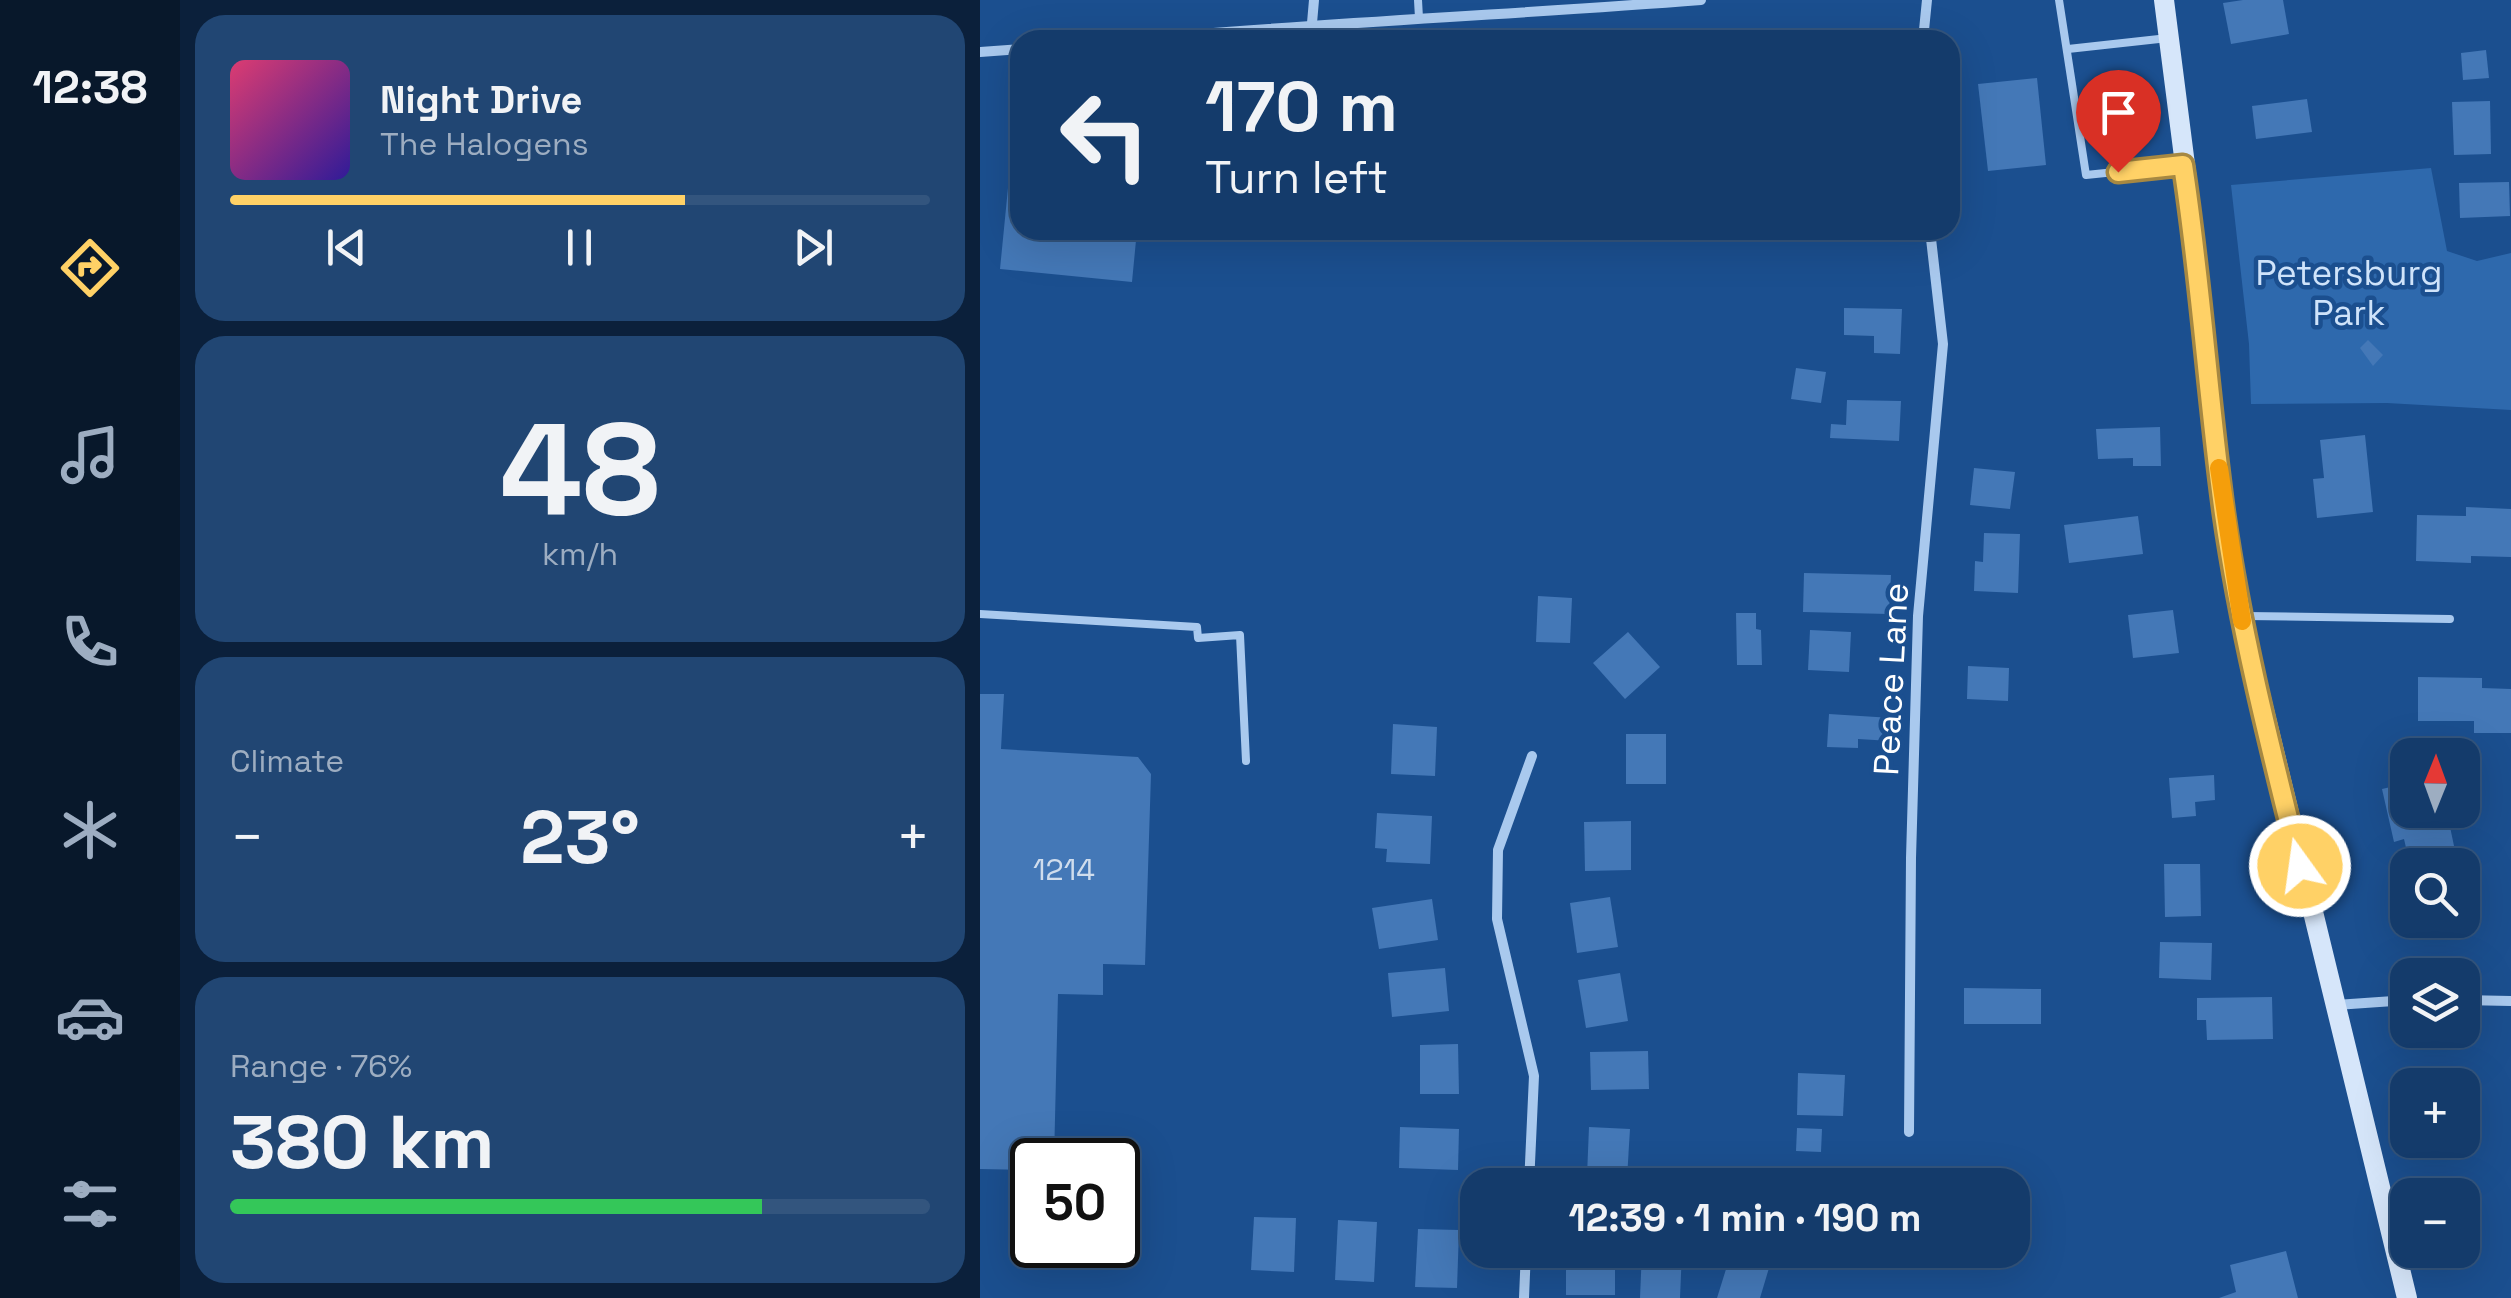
<!DOCTYPE html>
<html lang="en">
<head>
<meta charset="utf-8">
<style>
  :root { --surface:#143b6b; --page:#214673; --text:#f1f3f6; --muted:#9dadc1; --line:#33557e; --accent:#ffd166 }
  body { margin:0; font-family:"Space Grotesk",sans-serif; background:var(--page); color:var(--text); height:100vh; display:flex; flex-direction:column; font-size:38px; white-space:nowrap }
  * { box-sizing:border-box; margin:0 }
  p { font-size:32px; color:var(--muted) }
  .icon { flex:none; width:55px; height:55px; fill:none; stroke:currentColor; stroke-width:2; stroke-linecap:round; stroke-linejoin:round }
  .map { position:relative; flex:1; overflow:hidden }
  .drawer { display:flex; flex-direction:column; gap:15px; padding:15px; background:#0b203b; width:800px }
  .drawer>* { flex:none }
  .banner { position:absolute; left:30px; top:30px; width:950px; height:210px; border-radius:30px; box-shadow:0 10px 40px #0002,0 0 0 2px var(--line); background:#143b6b; color:var(--text); overflow:hidden }
  .needle { width:65px; rotate:1deg }
  .tools { position:absolute; left:1410px; top:738px; display:grid; gap:20px }
  .tools a { display:grid; place-items:center; width:90px; height:90px; border-radius:20px; background:var(--surface); box-shadow:0 10px 40px #0002,0 0 0 2px var(--line); font-size:50px }
  .speed { position:absolute; left:30px; top:1138px; display:flex; gap:20px; font-size:50px; font-weight:700; text-align:center }
  .speed>* { display:grid; place-content:center; width:130px; height:130px; border-radius:50%; background:var(--surface); box-shadow:0 10px 40px #0002,0 0 0 2px var(--line); line-height:1 }
  .speed .limit { border:5px solid #111; border-radius:15px; background:#fff; color:#111 }
  .pin { position:absolute; display:grid; place-items:center; width:85px; height:85px; color:#fff; margin:-102px -42px; border-radius:50% 50% 50% 0; rotate:-45deg; box-shadow:0 0 10px #0007 }
  .pin .icon { rotate:45deg }
  .me { position:absolute; width:110px; margin:-55px; rotate:346deg; stroke-linejoin:round; filter:drop-shadow(0 0 8px #0008) }
  .turn { display:flex; align-items:center; gap:35px; height:210px; padding:0 30px; font-size:45px }
  .turn .icon { width:130px; height:130px; stroke-width:2.5 }
  .turn b { display:block; font-size:70px; line-height:85px }
  .big { font-size:75px; font-weight:700; line-height:1.1 }
  .drawer .card { flex:1; display:flex; flex-direction:column; justify-content:center; gap:15px; min-width:0; padding:0 35px; border-radius:30px; background:var(--page) }
  .drawer .dial { align-items:center; gap:0 }
  .dial b { font-size:130px; line-height:1 }
  .song { display:flex; align-items:center; gap:30px }
  .cover { width:120px; height:120px; border-radius:15px; background:linear-gradient(135deg,hsl(340 70% 55%),hsl(250 70% 35%)) }
  .played { height:10px; border-radius:5px; background:linear-gradient(90deg,var(--accent) 65%,var(--line) 65%) }
  .keys { display:flex; justify-content:space-around; direction:ltr }
  .heat { display:flex; justify-content:space-between; align-items:center; font-size:55px; direction:ltr }
  .charge { height:15px; border-radius:8px; background:linear-gradient(90deg,#34c759 76%,var(--line) 0) }
  .trip { position:absolute; left:480px; top:1168px; width:570px; height:100px; border-radius:30px; background:var(--surface); box-shadow:0 10px 40px #0002,0 0 0 2px var(--line); font-weight:700; line-height:100px; text-align:center }
  main { display:flex; flex:1; min-height:0 }
  .tab-bar { display:flex; flex-direction:column; width:180px; justify-content:space-around; align-items:center; background:#08182b; color:var(--muted) }
  .tab-bar .icon { width:70px; height:70px }
  .tab-bar .current { color:var(--accent) }
  .tab-bar b { font-size:45px; color:var(--text) }
  .map>svg:first-child { display:block }
</style>
</head>
<body>
<main>
<nav class="tab-bar">
<b>12:38</b>
<svg class="icon current" aria-label="directions" viewBox="0 0 24 24"><path d="M12 3l9 9-9 9-9-9zM9 14v-3h6M13 9l2 2-2 2"/></svg>
<svg class="icon" aria-label="music" viewBox="0 0 24 24"><path d="M9 18V5l10-2v13"/><circle cx="6" cy="18" r="3"/><circle cx="16" cy="16" r="3"/></svg>
<svg class="icon" aria-label="phone" viewBox="0 0 24 24"><path d="M5 4h4l2 5-3 2q2 4 5 5l2-3 5 2v4C11 20 4 13 5 4z"/></svg>
<svg class="icon" aria-label="climate" viewBox="0 0 24 24"><path d="M12 3v18M4 7l16 10M4 17L20 7"/></svg>
<svg class="icon" aria-label="car" viewBox="0 0 24 24"><path d="M5 17H2v-5l4-1 3-4h7l3 4 3 1v5h-3M9 17h6M6 11h13"/><circle cx="7" cy="17" r="2"/><circle cx="17" cy="17" r="2"/></svg>
<svg class="icon" aria-label="filters" viewBox="0 0 24 24"><path d="M4 7h16M4 17h16"/><circle cx="9" cy="7" r="2"/><circle cx="15" cy="17" r="2"/></svg>
</nav>
<section class="drawer">
<div class="card">
<div class="song"><i class="cover"></i><div><b>Night Drive</b><p>The Halogens</p></div></div>
<div class="played"></div>
<div class="keys"><svg class="icon" aria-label="previous" viewBox="0 0 24 24"><path d="M18 5L8 12l10 7zM5 5v14"/></svg><svg class="icon" aria-label="pause" viewBox="0 0 24 24"><path d="M8 5v14M16 5v14"/></svg><svg class="icon" aria-label="next" viewBox="0 0 24 24"><path d="M6 5l10 7-10 7zM19 5v14"/></svg></div>
</div>
<div class="card dial"><b>48</b><p>km/h</p></div>
<div class="card"><p>Climate</p>
<div class="heat"><a>−</a><b class="big">23°</b><a>+</a></div>
</div>
<div class="card"><p>Range · 76%</p><b class="big">380 km</b><div class="charge"></div></div>
</section>
<div class="map">
<svg width="1531" height="1298" viewBox="0 0 1531 1298">
  <rect width="100%" height="100%" fill="#1b4f8f"/>
  <!-- green -->
  <polygon fill="#2e69ad" points="1451,168 1467,251 1497,261 1531,253 1531,410 1407,403 1271,404 1269,344 1251,185"/>
  <!-- building -->
  <g fill="#4478b7">
    <polygon points="1263,0 1303,0 1309,34 1251,44 1243,3"/>
    <polygon points="1506,50 1509,78 1483,80 1481,53"/>
    <polygon points="1057,78 1066,165 1008,171 998,84"/>
    <polygon points="1327,99 1332,132 1276,139 1272,106"/>
    <polygon points="1510,101 1511,154 1474,155 1472,102"/>
    <polygon points="36,107 40,107 40,230 157,230 152,282 20,269"/>
    <polygon points="1529,182 1530,216 1480,218 1479,183"/>
    <polygon points="864,308 922,309 920,354 894,353 894,336 864,335"/>
    <polygon points="1388,340 1403,355 1393,366 1380,348"/>
    <polygon points="816,368 846,372 841,403 811,399"/>
    <polygon points="867,400 921,401 919,441 850,438 851,424 866,425"/>
    <polygon points="1180,427 1181,466 1153,466 1153,458 1118,459 1116,429"/>
    <polygon points="1385,435 1393,512 1337,518 1333,479 1344,478 1340,440"/>
    <polygon points="994,468 1035,472 1030,509 990,505"/>
    <polygon points="1486,507 1531,509 1531,557 1491,556 1491,563 1436,561 1437,515 1486,516"/>
    <polygon points="1158,516 1163,554 1089,563 1084,525"/>
    <polygon points="1004,533 1040,534 1038,593 994,591 995,561 1003,562"/>
    <polygon points="824,573 911,575 909,614 823,612"/>
    <polygon points="558,596 592,598 590,643 556,642"/>
    <polygon points="1193,610 1199,653 1153,658 1148,615"/>
    <polygon points="756,613 776,613 776,629 781,630 782,665 757,665"/>
    <polygon points="830,630 871,632 869,672 828,670"/>
    <polygon points="648,632 680,667 645,699 613,663"/>
    <polygon points="988,666 1029,668 1028,701 987,699"/>
    <polygon points="1438,677 1502,678 1502,688 1531,689 1531,733 1494,733 1494,721 1438,721"/>
    <polygon points="0,694 24,694 21,749 158,757 171,774 165,965 123,964 123,995 78,994 74,1160 52,1160 52,1170 0,1169"/>
    <polygon points="849,714 912,718 911,741 878,739 878,748 847,747"/>
    <polygon points="413,724 457,727 455,776 411,774"/>
    <rect x="646" y="734" width="40" height="50"/>
    <polygon points="1234,775 1235,800 1215,802 1216,816 1192,818 1189,778"/>
    <polygon points="1428,783 1428,810 1457,810 1460,825 1469,822 1478,865 1430,865 1424,839 1414,842 1402,789"/>
    <polygon points="397,813 452,816 450,864 406,862 407,849 395,848"/>
    <polygon points="651,821 651,870 605,871 604,822"/>
    <polygon points="1184,864 1220,864 1221,916 1185,917"/>
    <polygon points="630,897 638,947 597,953 590,903"/>
    <polygon points="452,899 458,940 399,949 392,908"/>
    <polygon points="1180,942 1232,943 1231,980 1179,978"/>
    <polygon points="465,968 469,1011 412,1017 408,973"/>
    <polygon points="640,973 648,1021 606,1028 598,980"/>
    <polygon points="984,988 1061,989 1061,1024 984,1024"/>
    <polygon points="1292,997 1293,1039 1227,1040 1226,1020 1217,1020 1217,998"/>
    <polygon points="478,1044 479,1094 440,1094 440,1045"/>
    <polygon points="668,1051 669,1089 611,1090 610,1052"/>
    <polygon points="818,1073 865,1075 863,1116 817,1115"/>
    <polygon points="420,1127 479,1129 478,1170 419,1168"/>
    <polygon points="609,1127 650,1129 647,1178 607,1176"/>
    <polygon points="817,1128 842,1129 841,1152 816,1151"/>
    <polygon points="274,1217 316,1218 314,1272 271,1270"/>
    <polygon points="358,1220 397,1222 394,1282 355,1280"/>
    <polygon points="438,1229 479,1230 477,1288 435,1287"/>
    <polygon points="662,1250 702,1250 700,1298 660,1298"/>
    <polygon points="752,1250 767,1250 792,1258 780,1298 737,1298"/>
    <polygon points="1306,1251 1318,1298 1239,1298 1256,1292 1250,1265"/>
    <rect x="586" y="1253" width="49" height="42"/>
  </g>
  <g fill="none" stroke-linecap="round" stroke-linejoin="round">
    <!-- lane -->
    <g stroke="#a9c9ee" stroke-width="8">
      <polyline points="438,0 439,18"/>
      <polyline points="1079,0 1106,175 1203,165"/>
      <polyline points="1088,49 1188,38"/>
      <polyline points="0,614 217,627 218,638 260,635 266,761"/>
      <polyline points="1266,616 1470,619"/>
    </g>
    <!-- street -->
    <g stroke="#a9c9ee" stroke-width="10">
      <polyline points="332,23 334,0"/>
      <path d="M146,40C338,23 529,15 721,0"/>
      <polyline points="943,40 947,0"/>
      <polyline points="0,52 40,49"/>
      <polyline points="1482,1000 1531,1001"/>
      <polyline points="1356,1005 1428,1000"/>
      <polyline points="929,1132 931,858 938,616 963,344 950,230"/>
      <polyline points="549,1185 554,1076 517,919 518,850 552,756"/>
      <polyline points="544,1298 546,1250"/>
    </g>
    <!-- secondary -->
    <polyline stroke="#d6e6fa" stroke-width="20" points="1184,0 1215,243 1244,513 1261,616 1427,1298"/>
  </g>
  <g fill="none" stroke-linecap="round" stroke-linejoin="round">
    <!-- route casing -->
    <g stroke="#a68842" stroke-width="25">
      <path id="route" d="M1138,172L1203,165C1221,281 1228,398 1244,514C1261,633 1291,750 1320,866"/>
    </g>
    <!-- route -->
    <use href="#route" stroke="#ffd166" stroke-width="18"/>
    <!-- slow -->
    <polyline stroke="#f59e0b" stroke-width="18" points="1239,468 1262,621"/>
  </g>
  <g text-anchor="middle" dominant-baseline="central" stroke-width="9" stroke-linejoin="round" paint-order="stroke">
    <!-- number labels -->
    <g font-size="30" fill="#d0dded">
      <text x="84" y="869">1214</text>
    </g>
    <!-- park labels -->
    <g font-size="35" fill="#cfe3fa" stroke="#1b4f8f">
      <text x="1369" y="273">Petersburg<tspan x="1369" dy="40">Park</tspan></text>
    </g>
    <!-- street labels -->
    <g font-size="35" fill="#fff" stroke="#1b4f8f">
      <text transform="translate(911 679) rotate(-87)">Peace Lane</text>
    </g>
  </g>
</svg>
<div class="tools">
<a><svg class="needle" viewBox="-14 -14 28 28"><path d="M0-13l5 13h-10z" fill="#e53935"/><path d="M0 13l5-13h-10z" fill="#9dadc1"/></svg></a>
<a><svg class="icon" aria-label="search" viewBox="0 0 24 24"><circle cx="10" cy="10" r="6"/><path d="M15 15l6 6"/></svg></a>
<a><svg class="icon" aria-label="layers" viewBox="0 0 24 24"><path d="M12 4l9 5-9 5-9-5zM3 14l9 5 9-5"/></svg></a>
<a>+</a>
<a>−</a>
</div>
<div class="speed"><div class="limit">50</div></div>
<div class="pin" style="left:1138px;top:172px;background:#d93025"><svg class="icon" aria-label="arrive" viewBox="0 0 24 24"><path d="M6 21V4h12l-3 4 3 4H6"/></svg></div>
<svg class="me" style="left:1320px;top:866px" viewBox="-20 -20 40 40"><circle r="17" fill="#ffd166" stroke="#fff" stroke-width="3"/><path d="M0-11L8 9 0 5-8 9z" fill="#fff"/></svg>
<div class="trip">12:39 · 1 min · 190 m</div>
<div class="banner">
<div class="turn"><svg class="icon" aria-label="left" viewBox="0 0 24 24"><path d="M17 20v-9H6M10 6l-5 5 5 5"/></svg><div><b>170 m</b>Turn left</div></div>
</div>
</div>
</main>
</body>
</html>
